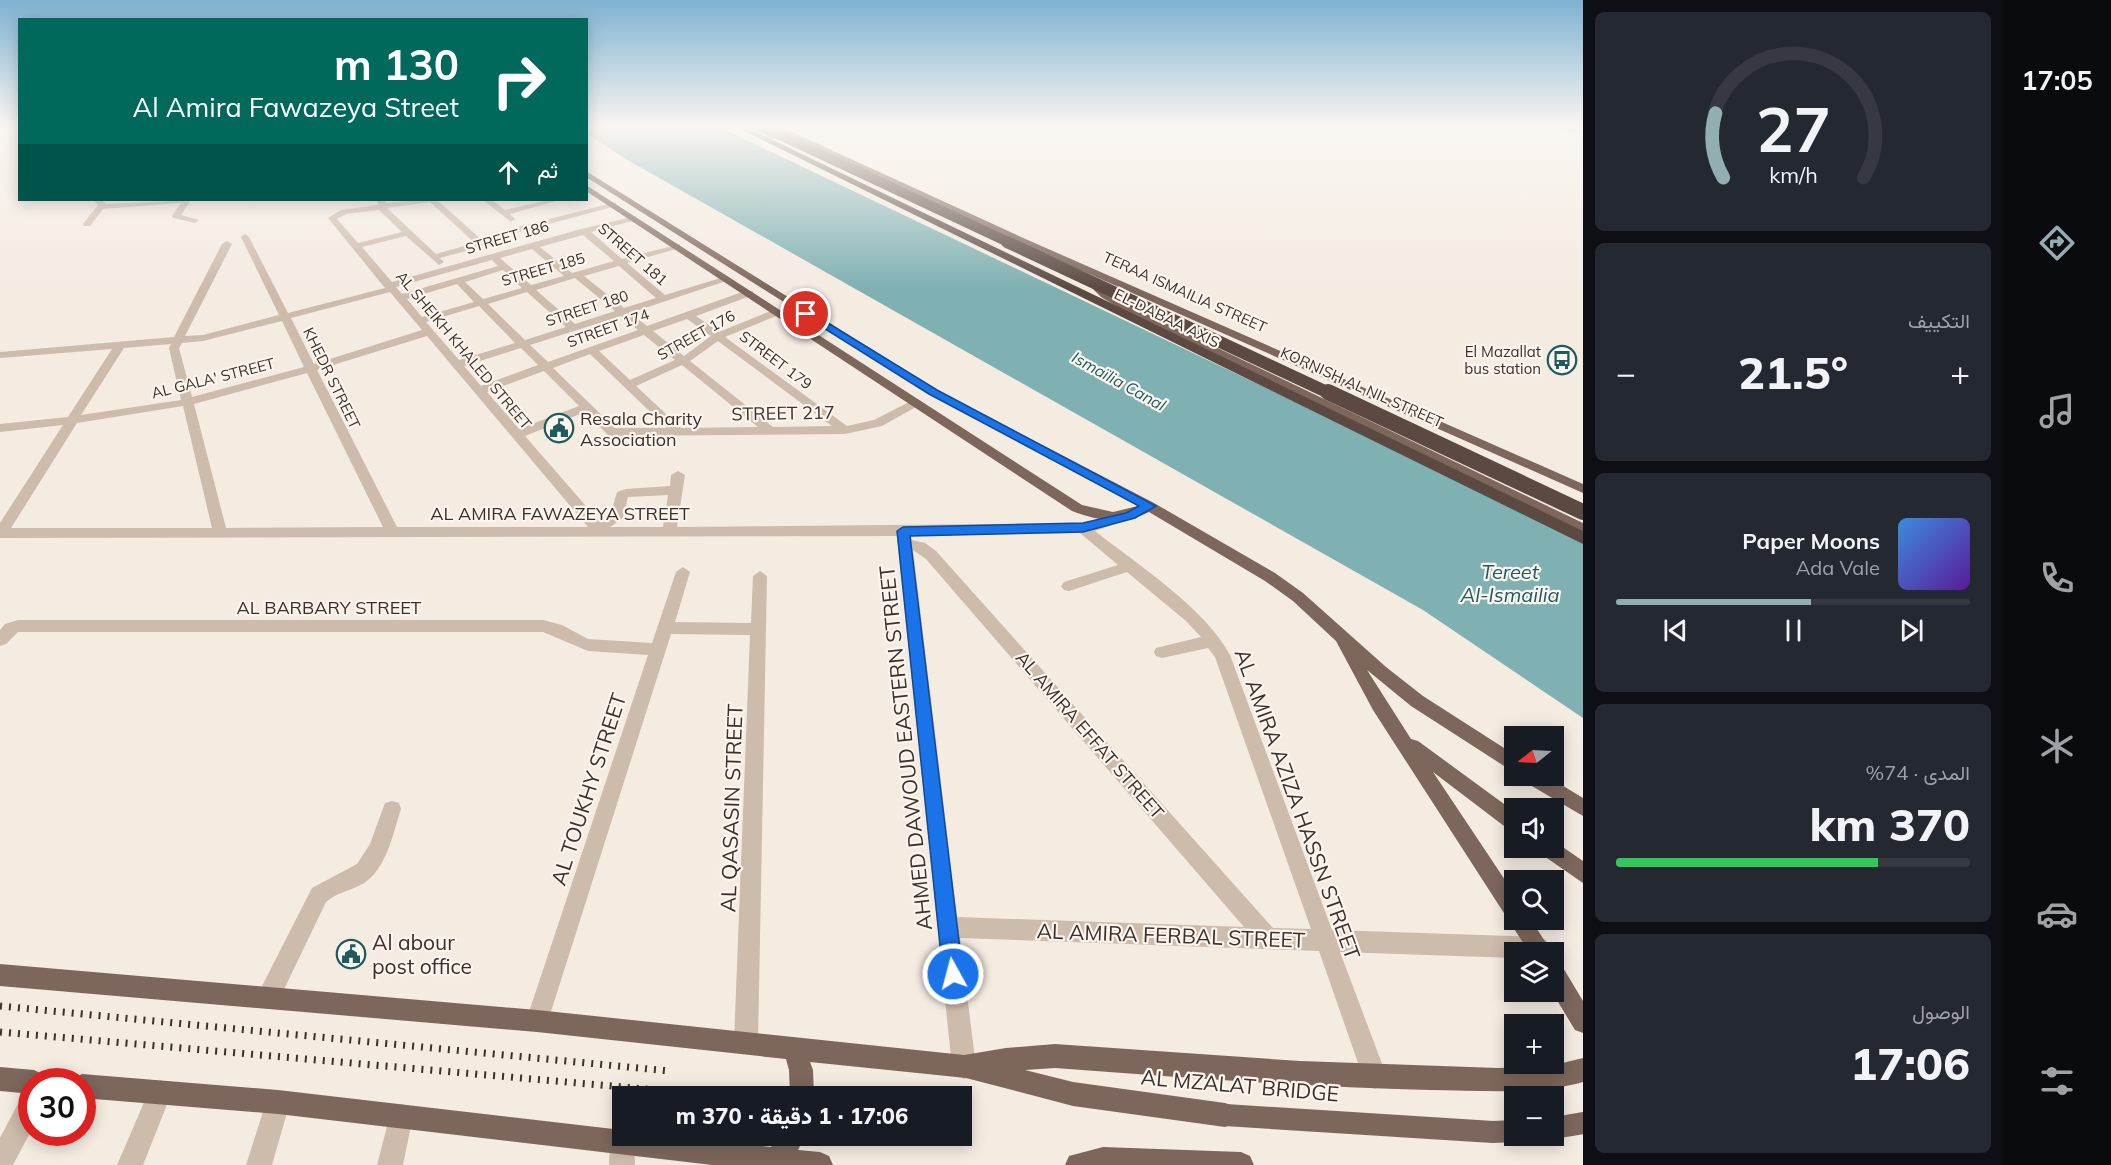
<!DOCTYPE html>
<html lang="ar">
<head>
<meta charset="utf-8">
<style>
  :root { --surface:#171b24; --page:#242831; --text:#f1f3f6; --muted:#9ea1a6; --line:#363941; --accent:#92aeb2 }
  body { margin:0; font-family:Mulish,Vazirmatn,sans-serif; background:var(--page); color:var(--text); direction:rtl; height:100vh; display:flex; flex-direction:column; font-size:22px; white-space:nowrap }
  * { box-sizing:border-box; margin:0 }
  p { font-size:20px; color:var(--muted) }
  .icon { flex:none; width:33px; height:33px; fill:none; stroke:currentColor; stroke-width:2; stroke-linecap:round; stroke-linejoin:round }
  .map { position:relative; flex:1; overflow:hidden; direction:ltr }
  .side { display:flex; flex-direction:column; gap:12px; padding:12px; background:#0d0f14; width:420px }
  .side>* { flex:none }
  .top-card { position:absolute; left:18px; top:18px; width:570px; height:183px; border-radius:0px; box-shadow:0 3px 15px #0003; direction:rtl; background:#00695c; color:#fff; overflow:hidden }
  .needle { width:39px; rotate:252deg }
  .tools { position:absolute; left:1504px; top:726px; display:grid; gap:12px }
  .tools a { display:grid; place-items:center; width:60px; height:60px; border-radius:0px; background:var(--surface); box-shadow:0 3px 15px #0003; font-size:30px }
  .speed { position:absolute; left:18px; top:1068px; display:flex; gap:12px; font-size:30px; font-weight:700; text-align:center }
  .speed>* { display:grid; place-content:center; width:78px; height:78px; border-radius:50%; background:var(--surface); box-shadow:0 3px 15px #0003; line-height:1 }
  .speed .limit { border:9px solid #d22; background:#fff; color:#111 }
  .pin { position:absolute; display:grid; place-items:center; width:51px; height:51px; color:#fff; margin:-26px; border:3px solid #fff; border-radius:50%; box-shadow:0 2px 6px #0007 }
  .me { position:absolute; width:66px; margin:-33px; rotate:353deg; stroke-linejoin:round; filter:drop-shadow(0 0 4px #0008) }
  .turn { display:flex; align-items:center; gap:21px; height:126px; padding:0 30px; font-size:27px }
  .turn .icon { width:78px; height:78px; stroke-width:2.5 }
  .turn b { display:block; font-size:42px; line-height:51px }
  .then { display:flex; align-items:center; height:57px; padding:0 30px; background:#0003; gap:12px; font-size:22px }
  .big { font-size:45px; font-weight:800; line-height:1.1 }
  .side .widget { flex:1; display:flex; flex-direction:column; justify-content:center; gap:9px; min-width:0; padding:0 21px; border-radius:9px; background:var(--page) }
  .side .dial { align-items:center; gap:0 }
  .dial svg { height:156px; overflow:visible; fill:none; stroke:var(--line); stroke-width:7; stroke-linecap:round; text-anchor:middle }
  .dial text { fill:var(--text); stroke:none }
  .song { display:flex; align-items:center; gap:18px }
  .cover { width:72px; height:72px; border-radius:9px; background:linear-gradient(135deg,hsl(210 70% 55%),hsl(270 70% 35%)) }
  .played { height:6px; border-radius:3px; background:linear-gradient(90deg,var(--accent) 55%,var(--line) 55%) }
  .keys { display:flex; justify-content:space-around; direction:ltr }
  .heat { display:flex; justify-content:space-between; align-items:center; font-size:33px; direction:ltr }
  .charge { height:9px; border-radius:4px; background:linear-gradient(90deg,#34c759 74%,var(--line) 0) }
  .trip { position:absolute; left:612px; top:1086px; width:360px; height:60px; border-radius:0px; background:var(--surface); box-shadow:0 3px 15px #0003; font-weight:800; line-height:60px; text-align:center; direction:rtl }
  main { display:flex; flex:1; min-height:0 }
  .tabs { display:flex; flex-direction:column; width:108px; justify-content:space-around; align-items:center; background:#090b0e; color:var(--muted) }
  .tabs .icon { width:42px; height:42px }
  .tabs .current { color:var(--accent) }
  .tabs b { font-size:27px; color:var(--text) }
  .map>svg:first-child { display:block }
</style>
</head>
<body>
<main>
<nav class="tabs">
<b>17:05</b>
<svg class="icon current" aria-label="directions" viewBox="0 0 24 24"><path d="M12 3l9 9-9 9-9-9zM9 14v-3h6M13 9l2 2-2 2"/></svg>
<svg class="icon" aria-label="music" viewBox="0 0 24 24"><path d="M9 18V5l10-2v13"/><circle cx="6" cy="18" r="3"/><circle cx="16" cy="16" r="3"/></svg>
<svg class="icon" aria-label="phone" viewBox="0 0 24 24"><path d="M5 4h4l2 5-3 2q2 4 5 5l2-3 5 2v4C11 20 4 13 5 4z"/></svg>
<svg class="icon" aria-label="climate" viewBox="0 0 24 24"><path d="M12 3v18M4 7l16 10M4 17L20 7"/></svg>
<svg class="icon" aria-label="car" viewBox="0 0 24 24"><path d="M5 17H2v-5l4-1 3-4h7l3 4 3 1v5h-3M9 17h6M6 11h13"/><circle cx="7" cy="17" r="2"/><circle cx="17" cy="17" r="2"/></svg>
<svg class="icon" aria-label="filters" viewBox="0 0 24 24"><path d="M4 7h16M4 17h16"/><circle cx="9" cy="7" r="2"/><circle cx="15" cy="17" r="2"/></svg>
</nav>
<section class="side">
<div class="widget dial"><svg viewBox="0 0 100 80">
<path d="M14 69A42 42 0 1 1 86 69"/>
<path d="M14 69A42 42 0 0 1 10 36" stroke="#92aeb2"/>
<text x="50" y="56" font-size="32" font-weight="700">27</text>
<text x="50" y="72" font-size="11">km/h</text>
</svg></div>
<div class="widget"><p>التكييف</p>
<div class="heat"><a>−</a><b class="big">21.5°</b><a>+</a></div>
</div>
<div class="widget">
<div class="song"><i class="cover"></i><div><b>Paper Moons</b><p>Ada Vale</p></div></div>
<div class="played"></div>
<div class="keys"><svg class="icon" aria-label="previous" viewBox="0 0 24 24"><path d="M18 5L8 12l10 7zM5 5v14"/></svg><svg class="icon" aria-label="pause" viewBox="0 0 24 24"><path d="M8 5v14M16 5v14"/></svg><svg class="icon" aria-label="next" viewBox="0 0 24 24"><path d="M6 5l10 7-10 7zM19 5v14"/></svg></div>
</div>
<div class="widget"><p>المدى · 74%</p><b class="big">370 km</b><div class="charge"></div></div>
<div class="widget"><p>الوصول</p><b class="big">17:06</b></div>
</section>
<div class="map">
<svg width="1583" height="1165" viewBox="0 0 1583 1165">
  <rect width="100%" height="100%" fill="#f4ebe1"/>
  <!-- water -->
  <polygon fill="#7fb0b2" points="586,126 717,126 1583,539 1583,718 1423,610 624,158 587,134"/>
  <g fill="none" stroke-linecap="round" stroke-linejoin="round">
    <!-- path -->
    <polyline stroke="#b9a596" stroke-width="2" stroke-dasharray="1.5 1.5" stroke-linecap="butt" points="1485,126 1528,132 1529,126"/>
    <!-- minor -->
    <g fill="#cdbbac" fill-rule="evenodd">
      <polygon points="94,200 102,200 106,204 191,200 181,215 199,220 195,223 173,218 172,216 181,203 103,209 90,226 84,226 83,224 98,205"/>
      <path d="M377,200H385L386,203L414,200H437L482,240L498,232L616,202V206L504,236L484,246L440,258L444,262L439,265L406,236L362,247L392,282L581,229L636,216V220L591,232L622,259L680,244V248L627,263L665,295L727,276L732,279L630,313L647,326L745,291H753V295L696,316L719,332L773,310H781V314L725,337L847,426L874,420L913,400L917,399L923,403L882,426L845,434L612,436L608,435L585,412L525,436L599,521L610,516L617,492L626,489L670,486L671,475L678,471L685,475L677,527L1083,523L1118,513L1123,515L1125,518L1123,521L1095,531C1138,565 1205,608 1230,655L1332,930L1538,937L1546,940L1549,948L1547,952H1515V958L1340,952L1387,1077L1383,1085L1375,1089L1367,1085L1363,1077L1319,951L960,938L976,1067L972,1075L964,1079L956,1075L952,1067L897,536L0,538V523L63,425L0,432V424L68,417L112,349L0,358V352L174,337L222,244L227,241L232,244L185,336L203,335L279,315L241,237L245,234L249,237L288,313L385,288L328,218L341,210L378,205ZM430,202L475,243L436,254L387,208ZM379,210L402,232L358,243L337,219L346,214ZM583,235L614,261L572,273L540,247ZM532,249L564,276L531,285L500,258ZM492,260L498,266L402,294L396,287ZM619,266L656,298L624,308L584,276ZM503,270L522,288L483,299L465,282ZM575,278L615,311L575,324L536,290ZM457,284L474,302L422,317L407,299ZM390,292L422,330L314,364L291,318ZM527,292L566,327L525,340L488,304ZM479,306L515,343L459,360L426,322ZM621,316L638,330L548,362L530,345ZM687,319L711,336L684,356L653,331ZM282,321L304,367L192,397L179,348L182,343L203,341ZM644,335L675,360L630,380L599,351ZM427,336L588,527H397L317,370ZM718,341L832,426L773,427L690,361ZM171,344L169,348L181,400L81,415L124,348ZM521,348L538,365L481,386L464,366ZM590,354L667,428H615L553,368ZM682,365L758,427L681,428L636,386ZM544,371L579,406L519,429L487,392ZM307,373L383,527L226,528L194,404ZM183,406L212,528H11L77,423ZM668,495L663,527H610L623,518L628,497ZM1080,533L1118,565L1064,582L1061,586L1064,590L1069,591L1127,572L1186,621L1201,637L1156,648L1154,652L1156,656L1162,658L1208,648L1215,657L1311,929L1273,928L936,551L925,543L912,540L911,536ZM913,550L926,559L1244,927L957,917Z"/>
      <polygon points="483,200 492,200 505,210 548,200 560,200 510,214 515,219 511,222"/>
      <polygon points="683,567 690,572 675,622 751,623 753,576 760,571 767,576 758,1042 754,1050 746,1054 738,1050 734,1042 750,635 671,634 548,1021 545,1029 537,1032 529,1029 526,1021 648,655 588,651 543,632 18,632 6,644 0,646 0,630 5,624 18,620 543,620 562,625 588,639 652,643 676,572"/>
      <path d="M392,801L399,803L401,809C393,833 387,868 364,883C351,891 337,892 326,902L276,1006L268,1009L260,1006L257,998L260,990L312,888L357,864L370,844L385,803Z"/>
      <polygon points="160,1080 168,1084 172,1092 143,1165 117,1165 152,1084"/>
      <polygon points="278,1090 287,1093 290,1102 272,1165 246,1165 269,1093"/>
      <polygon points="32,1091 32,1129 13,1165 0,1165 0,1138 23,1094"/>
      <polygon points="401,1104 410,1107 413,1116 403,1165 377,1165 392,1107"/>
      <polygon points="622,1130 622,1136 632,1136 634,1142 635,1165 609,1165 610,1142 613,1133"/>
    </g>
    <!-- major -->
    <g fill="#7d675c" fill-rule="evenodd">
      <polygon points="748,126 756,126 779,137 772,139"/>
      <polygon points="771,126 779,126 1021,237 1583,484 1583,493 1015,241"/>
      <polygon points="1550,126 1583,130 1583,134 1551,127"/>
      <path d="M586,171L937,390L1154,503L1275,573L1303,593L1386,667L1423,696L1515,755V773L1411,706L1367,670L1411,739L1418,741L1515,812V832L1508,829L1433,772L1515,895V920H1531L1552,952H1529L1373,710L1336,641L1293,601L1265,581L1149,512C1123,525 1098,521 1072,511L586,191V185L1082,505L1113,512L1138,506L929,394L586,177Z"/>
      <polygon points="1091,283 1097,283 1109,293 1134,308 1583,523 1583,534 1126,312 1101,297 1091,287"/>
      <polygon points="1523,776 1547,776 1583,798 1583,816 1525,782"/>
      <polygon points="1554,841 1583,861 1583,883 1541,854 1538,848 1554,848"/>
      <polygon points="1554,963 1562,966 1583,1001 1583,1033 1575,1030 1552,992 1554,992"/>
      <path d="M0,964L537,1010L964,1055L1006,1048L1055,1044L1300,1061L1498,1068L1550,1066L1583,1058V1082C1532,1096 1481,1090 1429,1090C1304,1087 1179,1077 1055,1068L1025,1070L1073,1082L1225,1103L1234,1106L1237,1115L1234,1124L1225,1127L1073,1106L966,1078L810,1062L813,1070L814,1096H790L789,1070L786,1059L537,1032L0,986Z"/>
      <polygon points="0,1067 34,1070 42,1074 46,1082 32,1082 32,1094 0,1091"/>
      <polygon points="82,1074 278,1090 622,1130 622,1136 673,1136 771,1147 779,1136 805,1136 798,1150 820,1152 829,1156 833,1165 712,1165 278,1114 82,1098 82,1082 72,1082 74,1078"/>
      <polygon points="1103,1147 1241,1152 1250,1156 1254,1165 1065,1165 1069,1156"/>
    </g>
    <!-- highway -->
    <polygon fill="#5c4a42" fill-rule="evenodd" points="734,126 744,126 1583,531 1583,544"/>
    <!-- rail -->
    <g stroke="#3b302b" stroke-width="7" stroke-dasharray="2 7" stroke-linecap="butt">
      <polyline points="0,1006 669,1071"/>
      <polyline points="0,1032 668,1091"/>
    </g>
    <!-- major-bridge -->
    <g stroke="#7d675c" stroke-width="22">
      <polyline points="1225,1115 1493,1132 1515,1131"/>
      <polyline points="1554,1128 1583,1123"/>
    </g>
    <!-- highway-bridge-far2 -->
    <polyline stroke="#5c4a42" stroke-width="10" points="761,126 1010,243"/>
    <!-- highway-bridge-far1 -->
    <polyline stroke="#5c4a42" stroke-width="12" points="1007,242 1331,394"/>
    <!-- highway-bridge -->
    <polyline stroke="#5c4a42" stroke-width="16" points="1328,392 1583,512"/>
  </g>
  <!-- sky -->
  <linearGradient id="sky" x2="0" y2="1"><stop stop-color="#7eb2d2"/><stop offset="0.44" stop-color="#faf6f2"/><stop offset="1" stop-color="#faf6f2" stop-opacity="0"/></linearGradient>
  <rect width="1583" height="289" fill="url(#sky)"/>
  <!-- route -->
  <polygon fill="#1a73e8" stroke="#114b97" stroke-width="1.5" points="803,312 810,312 937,390 1156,506 1135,518 1083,532 910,536 963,974 960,981 953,983 946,981 943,974 897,531 903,527 1083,523 1126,513 1139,506 929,394 803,315"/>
  <!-- icons -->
  <defs>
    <g id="bus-ring" transform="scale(1.5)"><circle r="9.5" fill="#fbf5ee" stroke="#1f5a5e" stroke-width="1.5"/><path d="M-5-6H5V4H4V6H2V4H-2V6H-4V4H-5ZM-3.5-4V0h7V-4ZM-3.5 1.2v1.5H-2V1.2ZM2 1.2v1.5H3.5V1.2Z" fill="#1f5a5e"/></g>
    <g id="civic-ring" transform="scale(1.5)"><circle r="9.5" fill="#fbf5ee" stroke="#1f5a5e" stroke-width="1.5"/><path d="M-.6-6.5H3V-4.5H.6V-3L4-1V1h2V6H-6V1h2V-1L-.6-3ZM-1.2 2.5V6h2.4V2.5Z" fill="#1f5a5e"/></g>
  </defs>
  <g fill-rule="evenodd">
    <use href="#bus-ring" x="1562" y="360"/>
    <use href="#civic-ring" x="559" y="428"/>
    <use href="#civic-ring" x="351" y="954"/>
  </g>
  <g text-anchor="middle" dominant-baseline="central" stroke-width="4.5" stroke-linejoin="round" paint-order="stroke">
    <!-- far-street labels -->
    <g font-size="15" fill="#3b302b" stroke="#fbf5ee">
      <text transform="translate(507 237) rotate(-16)">STREET 186</text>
      <text transform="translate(633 254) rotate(41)">STREET 181</text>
      <text transform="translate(543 269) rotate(-16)">STREET 185</text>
      <text transform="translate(1185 292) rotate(24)">TERAA ISMAILIA STREET</text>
      <text transform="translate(587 308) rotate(-18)">STREET 180</text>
      <text transform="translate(1167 318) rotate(26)">EL-DABAA AXIS</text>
      <text transform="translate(608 328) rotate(-20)">STREET 174</text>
      <text transform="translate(696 335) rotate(-29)">STREET 176</text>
      <text transform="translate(464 350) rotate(50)">AL SHEIKH KHALED STREET</text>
      <text transform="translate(776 360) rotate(37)">STREET 179</text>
      <text transform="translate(213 378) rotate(-14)">AL GALA' STREET</text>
      <text transform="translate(332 378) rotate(64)">KHEDR STREET</text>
      <text transform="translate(1362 387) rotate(24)">KORNISH AL NIL STREET</text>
    </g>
    <!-- far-poi labels -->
    <g font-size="15" fill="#3b302b" stroke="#fbf5ee" text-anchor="end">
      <text x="1541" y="351">El Mazallat<tspan x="1541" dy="17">bus station</tspan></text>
    </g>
    <!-- far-water labels -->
    <g font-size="16" font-style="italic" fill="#1f5a5e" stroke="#fbf5ee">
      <text transform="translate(1119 381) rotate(29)">Ismaïlia Canal</text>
    </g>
    <!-- street labels -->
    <g font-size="18" fill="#3b302b" stroke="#fbf5ee">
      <text transform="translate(783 413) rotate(-1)">STREET 217</text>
      <text x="560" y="513">AL AMIRA FAWAZEYA STREET</text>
      <text x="329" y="607">AL BARBARY STREET</text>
      <text transform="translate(1090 735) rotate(49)">AL AMIRA EFFAT STREET</text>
    </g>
    <!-- poi labels -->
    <g font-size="18" fill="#3b302b" stroke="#fbf5ee" text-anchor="start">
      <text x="580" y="418">Resala Charity<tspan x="580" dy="21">Association</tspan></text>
    </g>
    <!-- water labels -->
    <g font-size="20" font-style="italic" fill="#1f5a5e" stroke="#fbf5ee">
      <text x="1510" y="571">Tereet<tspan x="1510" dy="23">Al-Ismailia</tspan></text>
    </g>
    <!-- near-street labels -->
    <g font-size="21" fill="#3b302b" stroke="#fbf5ee">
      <text transform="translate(905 748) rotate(-96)">AHMED DAWOUD EASTERN STREET</text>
      <text transform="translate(588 789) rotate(-72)">AL TOUKHY STREET</text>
      <text transform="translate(1298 804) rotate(70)">AL AMIRA AZIZA HASSN STREET</text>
      <text transform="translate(731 808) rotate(-88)">AL QASASIN STREET</text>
      <text transform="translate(1171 935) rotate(2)">AL AMIRA FERBAL STREET</text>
      <text transform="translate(1240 1085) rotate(5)">AL MZALAT BRIDGE</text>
    </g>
    <!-- near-poi labels -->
    <g font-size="21" fill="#3b302b" stroke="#fbf5ee" text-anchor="start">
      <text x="372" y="942">Al abour<tspan x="372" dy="24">post office</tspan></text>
    </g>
  </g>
</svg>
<div class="tools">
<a><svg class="needle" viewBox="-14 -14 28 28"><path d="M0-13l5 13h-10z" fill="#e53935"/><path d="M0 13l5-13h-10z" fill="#9ea1a6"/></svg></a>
<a><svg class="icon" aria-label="sound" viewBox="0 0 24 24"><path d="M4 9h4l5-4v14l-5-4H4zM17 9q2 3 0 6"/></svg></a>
<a><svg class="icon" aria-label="search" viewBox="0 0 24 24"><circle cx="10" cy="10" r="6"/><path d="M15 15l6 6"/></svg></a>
<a><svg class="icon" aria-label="layers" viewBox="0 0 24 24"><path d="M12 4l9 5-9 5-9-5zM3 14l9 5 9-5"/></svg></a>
<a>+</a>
<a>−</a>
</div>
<div class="speed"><div class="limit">30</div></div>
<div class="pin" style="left:806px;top:314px;background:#d93025"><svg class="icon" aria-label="arrive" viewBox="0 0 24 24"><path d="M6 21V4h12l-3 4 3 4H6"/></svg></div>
<svg class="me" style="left:953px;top:974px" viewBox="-20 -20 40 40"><circle r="17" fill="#1a73e8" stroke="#fff" stroke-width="3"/><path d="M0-11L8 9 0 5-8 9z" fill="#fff"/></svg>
<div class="trip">17:06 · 1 دقيقة · 370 m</div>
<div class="top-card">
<div class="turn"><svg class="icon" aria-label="right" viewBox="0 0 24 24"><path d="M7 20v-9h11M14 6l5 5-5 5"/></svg><div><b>130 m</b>Al Amira Fawazeya Street</div></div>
<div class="then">ثم<svg class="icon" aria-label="ahead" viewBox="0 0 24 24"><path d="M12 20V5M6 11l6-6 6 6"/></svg></div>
</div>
</div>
</main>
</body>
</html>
